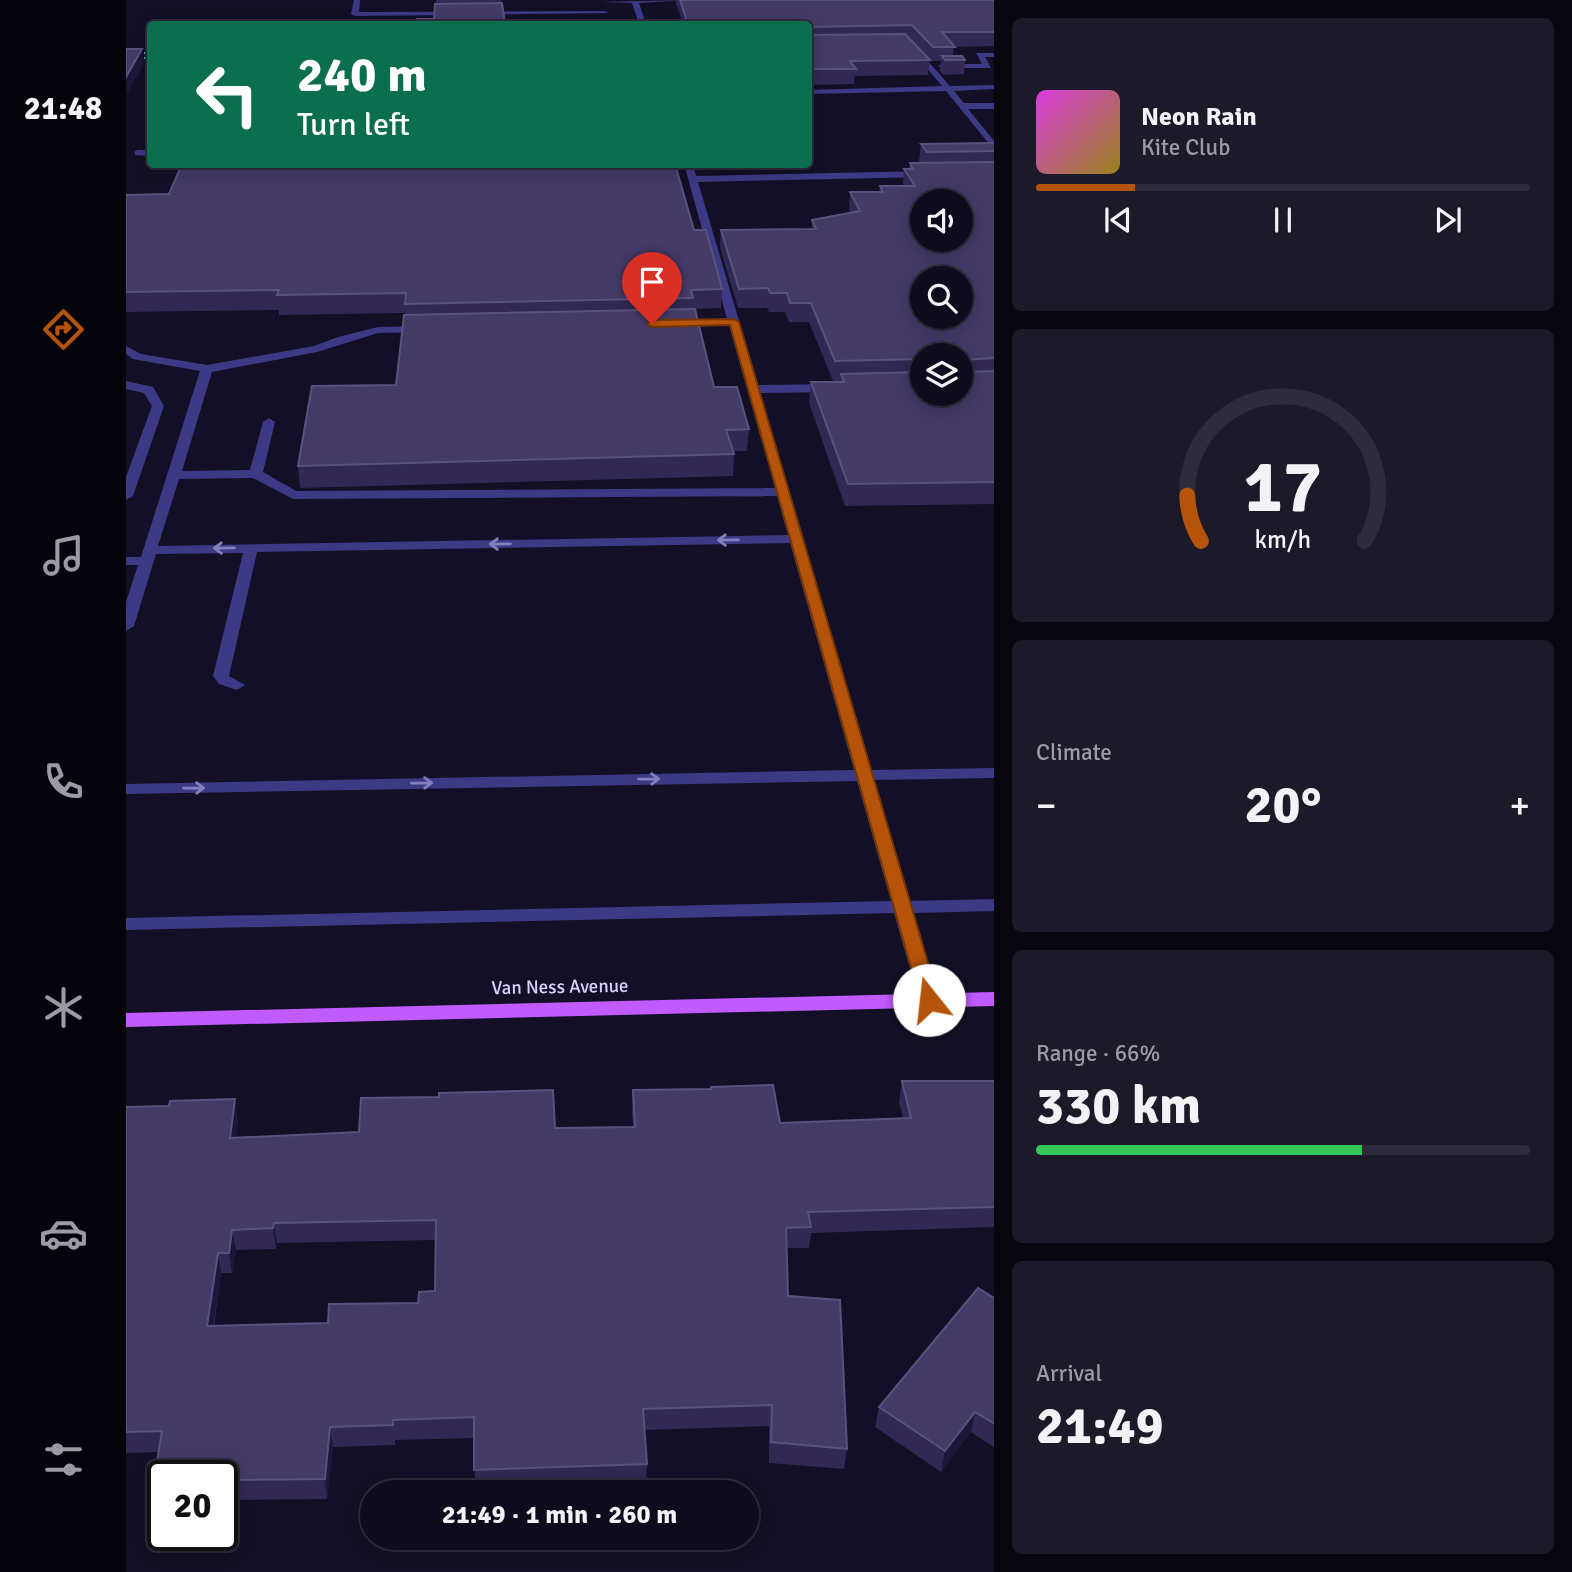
<!DOCTYPE html>
<html lang="en">
<head>
<meta charset="utf-8">
<style>
  :root { --surface:#0e0b1c; --page:#1c1929; --text:#f1f3f6; --muted:#9b9ba3; --line:#2e2b3b; --accent:#b45309 }
  body { margin:0; font-family:Signika,sans-serif; background:var(--page); color:var(--text); height:100vh; display:flex; flex-direction:column; font-size:26px; white-space:nowrap }
  * { box-sizing:border-box; margin:0 }
  p { font-size:23px; color:var(--muted) }
  .icon { flex:none; width:38px; height:38px; fill:none; stroke:currentColor; stroke-width:2; stroke-linecap:round; stroke-linejoin:round }
  .map { position:relative; flex:1; overflow:hidden }
  .details { display:flex; flex-direction:column; gap:18px; padding:18px; background:#08060f; width:578px }
  .details>* { flex:none }
  .banner { position:absolute; left:21px; top:21px; width:665px; height:147px; border-radius:7px; box-shadow:0 4px 18px #0003,0 0 0 2px var(--line); background:#0b6e4f; color:#fff; overflow:hidden }
  .fabs { position:absolute; left:784px; top:189px; display:grid; gap:14px }
  .fabs a { display:grid; place-items:center; width:63px; height:63px; border-radius:50%; background:var(--surface); box-shadow:0 4px 18px #0003,0 0 0 2px var(--line); font-size:35px }
  .speed { position:absolute; left:21px; top:1460px; display:flex; gap:14px; font-size:35px; font-weight:700; text-align:center }
  .speed>* { display:grid; place-content:center; width:91px; height:91px; border-radius:50%; background:var(--surface); box-shadow:0 4px 18px #0003,0 0 0 2px var(--line); line-height:1 }
  .speed .limit { border:4px solid #111; border-radius:10px; background:#fff; color:#111 }
  .pin { position:absolute; display:grid; place-items:center; width:60px; height:60px; color:#fff; margin:-72px -30px; border-radius:50% 50% 50% 0; rotate:-45deg; box-shadow:0 0 7px #0007 }
  .pin .icon { rotate:45deg }
  .me { position:absolute; width:77px; margin:-38px; rotate:344deg; stroke-linejoin:round; filter:drop-shadow(0 0 5px #0008) }
  .turn { display:flex; align-items:center; gap:24px; height:147px; padding:0 35px; font-size:32px }
  .turn .icon { width:91px; height:91px; stroke-width:2.5 }
  .turn b { display:block; font-size:49px; line-height:60px }
  .big { font-size:52px; font-weight:700; line-height:1.1 }
  .details .tile { flex:1; display:flex; flex-direction:column; justify-content:center; gap:10px; min-width:0; padding:0 24px; border-radius:10px; background:var(--page) }
  .details .dial { align-items:center; gap:0 }
  .dial svg { height:182px; overflow:visible; fill:none; stroke:var(--line); stroke-width:7; stroke-linecap:round; text-anchor:middle }
  .dial text { fill:var(--text); stroke:none }
  .song { display:flex; align-items:center; gap:21px }
  .cover { width:84px; height:84px; border-radius:10px; background:linear-gradient(135deg,hsl(300 70% 55%),hsl(50 70% 35%)) }
  .played { height:7px; border-radius:4px; background:linear-gradient(90deg,var(--accent) 20%,var(--line) 20%) }
  .keys { display:flex; justify-content:space-around; direction:ltr }
  .heat { display:flex; justify-content:space-between; align-items:center; font-size:38px; direction:ltr }
  .charge { height:10px; border-radius:5px; background:linear-gradient(90deg,#34c759 66%,var(--line) 0) }
  .trip { position:absolute; left:234px; top:1480px; width:399px; height:70px; border-radius:35px; background:var(--surface); box-shadow:0 4px 18px #0003,0 0 0 2px var(--line); font-weight:700; line-height:70px; text-align:center }
  main { display:flex; flex:1; min-height:0 }
  .dock { display:flex; flex-direction:column; width:126px; justify-content:space-around; align-items:center; background:#06040b; color:var(--muted) }
  .dock .icon { width:49px; height:49px }
  .dock .active { color:var(--accent) }
  .dock b { font-size:32px; color:var(--text) }
  .map>svg:first-child { display:block }
</style>
</head>
<body>
<main>
<nav class="dock">
<b>21:48</b>
<svg class="icon active" aria-label="directions" viewBox="0 0 24 24"><path d="M12 3l9 9-9 9-9-9zM9 14v-3h6M13 9l2 2-2 2"/></svg>
<svg class="icon" aria-label="music" viewBox="0 0 24 24"><path d="M9 18V5l10-2v13"/><circle cx="6" cy="18" r="3"/><circle cx="16" cy="16" r="3"/></svg>
<svg class="icon" aria-label="phone" viewBox="0 0 24 24"><path d="M5 4h4l2 5-3 2q2 4 5 5l2-3 5 2v4C11 20 4 13 5 4z"/></svg>
<svg class="icon" aria-label="climate" viewBox="0 0 24 24"><path d="M12 3v18M4 7l16 10M4 17L20 7"/></svg>
<svg class="icon" aria-label="car" viewBox="0 0 24 24"><path d="M5 17H2v-5l4-1 3-4h7l3 4 3 1v5h-3M9 17h6M6 11h13"/><circle cx="7" cy="17" r="2"/><circle cx="17" cy="17" r="2"/></svg>
<svg class="icon" aria-label="filters" viewBox="0 0 24 24"><path d="M4 7h16M4 17h16"/><circle cx="9" cy="7" r="2"/><circle cx="15" cy="17" r="2"/></svg>
</nav>
<div class="map">
<svg width="869" height="1572" viewBox="0 0 869 1572">
  <rect width="100%" height="100%" fill="#130f26"/>
  <g fill="none" stroke-linecap="round" stroke-linejoin="round">
    <!-- path -->
    <g stroke="#2fb8b0" stroke-width="2" stroke-dasharray="2 2.5" stroke-linecap="butt">
      <polyline points="0,53 24,53"/>
      <polyline points="0,58 24,58"/>
    </g>
    <!-- minor -->
    <g fill="#3d3a85" fill-rule="evenodd">
      <polygon points="228,0 234,0 233,12 479,11 483,13 229,16 225,14"/>
      <polygon points="560,0 513,3 520,24 513,24 506,3 475,2"/>
      <polygon points="785,49 791,49 824,86 869,85 869,89 828,91 838,103 869,103 869,109 842,109 869,142 869,151 820,91 682,94 682,90 816,86"/>
      <polygon points="850,53 869,53 869,57 859,57 865,68 816,68 812,66 816,64 856,64"/>
      <polygon points="12,150 24,150 24,156 9,155 9,151"/>
      <path d="M558,164H567L570,176L801,171L806,174L801,177L572,182L632,385L709,384L715,388L709,392L634,393L745,770L869,768V778L748,780L784,901L869,899V911L788,913L813,1000L810,1005H796L793,1000L768,913L0,930V918L765,901L731,781L0,794V784L728,770L664,543L131,552L103,676L119,685L111,690L93,684L87,676L117,553L30,554L8,626L0,631V602L12,565H0V557H15L74,371L7,359L0,354V346L15,354L81,365L188,346L212,337L252,327L300,326L306,329L300,332L252,333L191,352L86,372L56,471L124,470L137,422L143,418L149,422L137,472L170,491L649,488L603,325L548,326L542,323L548,320L601,319ZM127,478L167,499L651,496L662,535L32,546L53,479Z"/>
      <polygon points="0,381 27,387 38,406 7,496 0,500 0,477 26,406 18,393 0,389"/>
    </g>
    <!-- major -->
    <polygon fill="#c25bff" fill-rule="evenodd" points="869,992 869,1006 0,1027 0,1013"/>
  </g>
  <!-- wall -->
  <g fill="#312854" fill-rule="evenodd">
    <polygon points="310,0 375,0 375,3 308,19"/>
    <polygon points="550,0 869,0 869,46 828,47 827,56 839,60 838,74 817,75 814,71 815,61 805,61 804,60 802,75 729,76 728,84 682,85 682,24 557,24 550,3"/>
    <path d="M869,143V504L719,506L683,403L685,382H714V381H707L683,322H663L659,312H643L641,308H612L594,248L595,230L685,229L686,220L724,213L723,210L724,192H753L754,186H777L778,169H783L784,163H795L793,161L795,144ZM796,355L835,394H796Z"/>
    <polygon points="43,194 568,230 596,289 595,308 566,309 588,387 623,429 621,451 607,451 608,454 607,476 174,488 172,466 270,385 279,313 153,315 153,310 0,312 0,195"/>
    <path d="M776,1081H869V1227L685,1233L683,1248H661L662,1296L721,1449L718,1469L643,1463V1426L518,1430L521,1464L520,1484L349,1491L348,1438L269,1440V1445L207,1447L201,1499L96,1500V1475H37V1501H33L28,1480L33,1452L0,1453V1107L112,1119L110,1137L429,1128L507,1127L506,1111L507,1090L654,1123L777,1118L773,1102ZM310,1240L309,1291L292,1303L202,1323L88,1326L95,1273H106L110,1250L150,1249L151,1243Z"/>
    <polygon points="869,1297 869,1448 845,1432 815,1472 749,1427 753,1407"/>
  </g>
  <!-- shaded-wall -->
  <g fill="#1d163a">
    <polygon points="16,49 18,64 0,96 0,77"/>
    <polygon points="109,1099 112,1119 108,1158 104,1138"/>
    <polygon points="148,1223 151,1243 150,1249 147,1228"/>
    <polygon points="106,1230 110,1250 106,1273 103,1253"/>
    <polygon points="92,1253 95,1273 84,1347 81,1326"/>
    <polygon points="849,1412 845,1432 815,1472 819,1451"/>
    <polygon points="204,1427 207,1447 201,1499 199,1479"/>
  </g>
  <!-- building -->
  <g fill="#433a66" stroke="#5a527e" stroke-width="2" fill-rule="evenodd">
    <polygon points="554,0 869,0 869,32 816,32 829,47 807,47 786,25 682,27 682,24 562,24"/>
    <polygon points="376,3 379,24 290,24 291,19 308,19 309,4"/>
    <polygon points="682,33 683,35 779,34 804,60 724,61 730,69 682,69"/>
    <polygon points="0,49 16,49 0,77"/>
    <polygon points="816,56 836,56 839,60 819,60"/>
    <polygon points="869,143 869,151 801,152 795,144"/>
    <path d="M869,162V358L836,360L835,369L838,372L869,371V482L722,484L685,382H718L715,374L796,372V394H835V355H796V359L709,361L685,303H664L661,293H644L642,288L613,289L595,230L690,229L686,220L734,211L724,192H757L754,186H789L778,169H787L784,163ZM796,201H835V240H796ZM796,278H835V317H796Z"/>
    <polygon points="56,164 549,164 568,230 580,230 596,289 565,290 567,298 279,304 280,293 151,295 153,290 0,292 0,195 43,194"/>
    <polygon points="569,309 588,387 611,387 623,429 600,430 608,454 172,466 186,386 270,385 278,315"/>
    <path d="M776,1081H869V1207L682,1212L685,1227L660,1228L662,1296L714,1300L721,1449L645,1442L646,1405L517,1409L521,1464L348,1470V1417L267,1420V1425L204,1427L199,1479L96,1480V1475H37V1480H28L36,1431L0,1432V1107L43,1106L44,1101L109,1099L104,1138L233,1132L235,1098L313,1097V1093L427,1090L429,1128L509,1127L507,1090L585,1089V1087L647,1085L654,1123L785,1118ZM310,1220L309,1291L293,1292L292,1303L203,1304L202,1323L81,1326L92,1253H103L106,1230L147,1228L148,1223Z"/>
    <polygon points="852,1288 868,1298 869,1297 869,1424 849,1412 819,1451 753,1407"/>
  </g>
  <!-- one-way arrows -->
  <defs><path id="oneway-shaft" d="M-6 0H5M1.5-3L5.5 0L1.5 3" fill="none" stroke-width="1.6" stroke-linecap="round" stroke-linejoin="round" transform="scale(1.75)"/></defs>
  <g stroke="#837fbc">
    <use href="#oneway-shaft" transform="translate(602 540) rotate(179)"/>
    <use href="#oneway-shaft" transform="translate(374 544) rotate(179)"/>
    <use href="#oneway-shaft" transform="translate(98 548) rotate(179)"/>
    <use href="#oneway-shaft" transform="translate(523 779) rotate(-1)"/>
    <use href="#oneway-shaft" transform="translate(296 783) rotate(-1)"/>
    <use href="#oneway-shaft" transform="translate(68 788) rotate(-1)"/>
  </g>
  <!-- route -->
  <polygon fill="#b45309" stroke="#753606" stroke-width="2" points="608,319 613,322 813,1000 810,1005 797,1005 794,1000 604,325 526,327 521,324 526,320"/>
  <g text-anchor="middle" dominant-baseline="central" stroke-width="7" stroke-linejoin="round" paint-order="stroke">
    <!-- street labels -->
    <g font-size="19" fill="#d9d4ff" stroke="#130f26">
      <text transform="translate(434 987) rotate(-1)">Van Ness Avenue</text>
    </g>
  </g>
</svg>
<div class="fabs">
<a><svg class="icon" aria-label="sound" viewBox="0 0 24 24"><path d="M4 9h4l5-4v14l-5-4H4zM17 9q2 3 0 6"/></svg></a>
<a><svg class="icon" aria-label="search" viewBox="0 0 24 24"><circle cx="10" cy="10" r="6"/><path d="M15 15l6 6"/></svg></a>
<a><svg class="icon" aria-label="layers" viewBox="0 0 24 24"><path d="M12 4l9 5-9 5-9-5zM3 14l9 5 9-5"/></svg></a>
</div>
<div class="speed"><div class="limit">20</div></div>
<div class="pin" style="left:526px;top:324px;background:#d93025"><svg class="icon" aria-label="arrive" viewBox="0 0 24 24"><path d="M6 21V4h12l-3 4 3 4H6"/></svg></div>
<svg class="me" style="left:803px;top:1000px" viewBox="-20 -20 40 40"><circle r="19" fill="#fff"/><path d="M0-13L10 11 0 6-10 11z" fill="#b45309"/></svg>
<div class="trip">21:49 · 1 min · 260 m</div>
<div class="banner">
<div class="turn"><svg class="icon" aria-label="left" viewBox="0 0 24 24"><path d="M17 20v-9H6M10 6l-5 5 5 5"/></svg><div><b>240 m</b>Turn left</div></div>
</div>
</div>
<section class="details">
<div class="tile">
<div class="song"><i class="cover"></i><div><b>Neon Rain</b><p>Kite Club</p></div></div>
<div class="played"></div>
<div class="keys"><svg class="icon" aria-label="previous" viewBox="0 0 24 24"><path d="M18 5L8 12l10 7zM5 5v14"/></svg><svg class="icon" aria-label="pause" viewBox="0 0 24 24"><path d="M8 5v14M16 5v14"/></svg><svg class="icon" aria-label="next" viewBox="0 0 24 24"><path d="M6 5l10 7-10 7zM19 5v14"/></svg></div>
</div>
<div class="tile dial"><svg viewBox="0 0 100 80">
<path d="M14 69A42 42 0 1 1 86 69"/>
<path d="M14 69A42 42 0 0 1 8 49" stroke="#b45309"/>
<text x="50" y="56" font-size="32" font-weight="700">17</text>
<text x="50" y="72" font-size="11">km/h</text>
</svg></div>
<div class="tile"><p>Climate</p>
<div class="heat"><a>−</a><b class="big">20°</b><a>+</a></div>
</div>
<div class="tile"><p>Range · 66%</p><b class="big">330 km</b><div class="charge"></div></div>
<div class="tile"><p>Arrival</p><b class="big">21:49</b></div>
</section>
</main>
</body>
</html>
